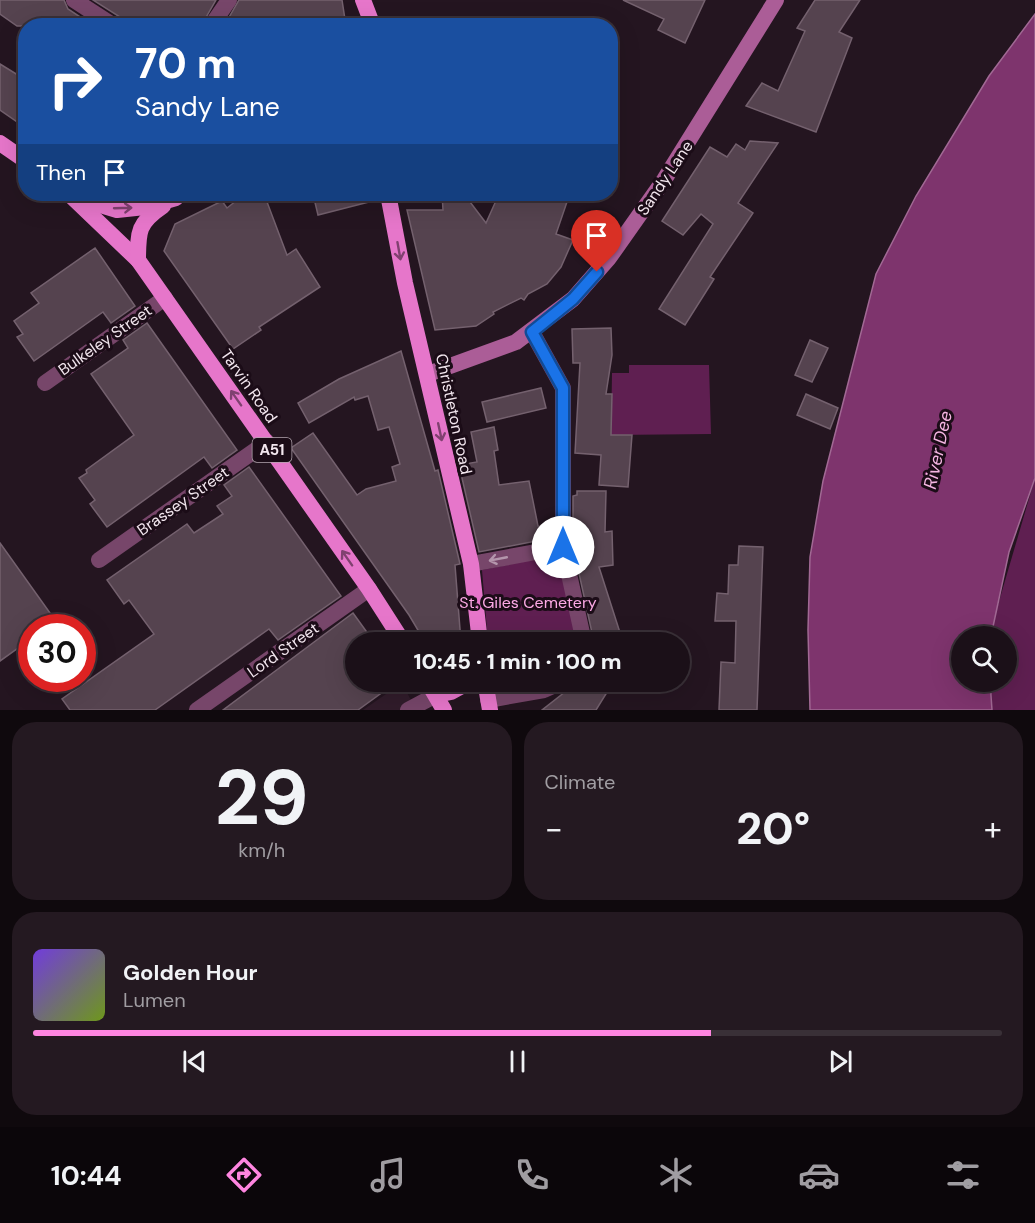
<!DOCTYPE html>
<html lang="en">
<head>
<meta charset="utf-8">
<style>
  :root { --surface:#1b1018; --page:#241921; --text:#f1f3f6; --muted:#a09da2; --line:#393037; --accent:#fe85e0 }
  body { margin:0; font-family:"DM Sans",sans-serif; background:var(--page); color:var(--text); height:100vh; display:flex; flex-direction:column; font-size:22px; white-space:nowrap }
  * { box-sizing:border-box; margin:0 }
  p { font-size:20px; color:var(--muted) }
  .icon { flex:none; width:33px; height:33px; fill:none; stroke:currentColor; stroke-width:2; stroke-linecap:round; stroke-linejoin:round }
  .map { position:relative; height:710px; overflow:hidden }
  .side { display:flex; flex-direction:column; gap:12px; padding:12px; background:#0f090d; flex:1 }
  .side>* { flex:none }
  .banner { position:absolute; left:18px; top:18px; width:600px; height:183px; border-radius:24px; box-shadow:0 6px 24px #0002,0 0 0 2px var(--line); background:#1a4fa0; color:#fff; overflow:hidden }
  .buttons { position:absolute; left:951px; top:626px; display:grid; gap:12px }
  .buttons a { display:grid; place-items:center; width:66px; height:66px; border-radius:50%; background:var(--surface); box-shadow:0 6px 24px #0002,0 0 0 2px var(--line); font-size:30px }
  .speed { position:absolute; left:18px; top:614px; display:flex; gap:12px; font-size:30px; font-weight:700; text-align:center }
  .speed>* { display:grid; place-content:center; width:78px; height:78px; border-radius:50%; background:var(--surface); box-shadow:0 6px 24px #0002,0 0 0 2px var(--line); line-height:1 }
  .speed .limit { border:9px solid #d22; background:#fff; color:#111 }
  .pin { position:absolute; display:grid; place-items:center; width:51px; height:51px; color:#fff; margin:-62px -26px; border-radius:50% 50% 50% 0; rotate:-45deg; box-shadow:0 0 6px #0007 }
  .pin .icon { rotate:45deg }
  .me { position:absolute; width:66px; margin:-33px; rotate:0deg; stroke-linejoin:round; filter:drop-shadow(0 0 4px #0008) }
  .turn { display:flex; align-items:center; gap:21px; height:126px; padding:0 18px; font-size:27px }
  .turn .icon { width:78px; height:78px; stroke-width:2.5 }
  .turn b { display:block; font-size:42px; line-height:51px }
  .then { display:flex; align-items:center; height:57px; padding:0 18px; background:#0003; gap:12px; font-size:22px }
  .big { font-size:45px; font-weight:800; line-height:1.1 }
  .side .tile { flex:1; display:flex; flex-direction:column; justify-content:center; gap:9px; min-width:0; padding:0 21px; border-radius:24px; background:var(--page) }
  .side .dial { align-items:center; gap:0 }
  .dial b { font-size:78px; line-height:1 }
  .song { display:flex; align-items:center; gap:18px }
  .cover { width:72px; height:72px; border-radius:9px; background:linear-gradient(135deg,hsl(260 70% 55%),hsl(80 70% 35%)) }
  .played { height:6px; border-radius:3px; background:linear-gradient(90deg,var(--accent) 70%,var(--line) 70%) }
  .keys { display:flex; justify-content:space-around; direction:ltr }
  .heat { display:flex; justify-content:space-between; align-items:center; font-size:33px; direction:ltr }
  .side .tiles { flex:1; display:grid; gap:12px; grid-template-columns:1fr 1fr }
  .tile:last-child { grid-column:span 2 }
  .trip { position:absolute; left:345px; top:632px; width:345px; height:60px; border-radius:30px; background:var(--surface); box-shadow:0 6px 24px #0002,0 0 0 2px var(--line); font-weight:800; line-height:60px; text-align:center }
  .dock { display:flex; height:96px; justify-content:space-around; align-items:center; background:#0b060a; color:var(--muted) }
  .dock .icon { width:42px; height:42px }
  .dock .current { color:var(--accent) }
  .dock b { font-size:27px; color:var(--text) }
  .map>svg:first-child { display:block }
</style>
</head>
<body>
<div class="map">
<svg width="1035" height="710" viewBox="0 0 1035 710">
  <rect width="100%" height="100%" fill="#241520"/>
  <!-- built -->
  <polygon fill="#311c2b" points="402,683 416,710 363,710"/>
  <!-- green -->
  <g fill="#5f1f51">
    <polygon points="629,365 709,365 711,434 611,435 612,373 629,373"/>
    <polygon points="1035,478 1035,710 992,710 990,681 1006,681 1006,636 991,636 993,622"/>
    <polygon points="547,557 560,562 578,642 488,642 482,570"/>
  </g>
  <!-- water -->
  <polygon fill="#7e346d" stroke="#a16994" stroke-width="1.5" points="1035,14 1035,478 1009,552 991,636 962,636 962,681 990,681 992,710 810,710 808,630 810,557 823,481 876,274 916,196 989,76"/>
  <!-- building -->
  <g fill="#55434f" stroke="#74616e" stroke-width="1.5">
    <polygon points="0,0 64,0 68,9 94,26 17,26 0,14"/>
    <polygon points="93,0 216,0 201,26 124,26 120,17"/>
    <polygon points="239,0 342,0 346,26 224,26"/>
    <polygon points="623,0 705,0 685,43 658,30 664,19"/>
    <polygon points="815,0 860,0 839,32 852,38 816,132 746,106 762,83 778,91 805,31 797,28"/>
    <polygon points="0,64 26,80 26,128 0,110"/>
    <polygon points="750,141 778,143 738,203 753,213 710,277 714,279 685,325 659,309 713,224 701,214 683,235 662,221 710,147 727,157 736,144 745,150"/>
    <polygon points="253,194 264,194 287,255 296,249 320,287 259,327 261,330 233,349 164,251 175,224 222,201 227,208 241,197"/>
    <polygon points="313,194 376,194 377,200 318,215"/>
    <polygon points="442,194 464,194 486,223 499,194 555,194 568,199 556,234 573,240 561,267 547,284 528,294 524,300 521,298 493,312 494,314 476,326 435,330 407,210 443,210"/>
    <polygon points="95,248 135,306 111,323 103,312 34,361 17,337 23,334 14,321 39,303 31,293"/>
    <polygon points="147,323 237,450 212,468 204,457 107,527 90,504 95,500 79,478 87,473 86,470 134,435 91,374 128,348 123,340"/>
    <polygon points="611,328 612,355 606,394 612,394 611,435 632,435 628,487 599,485 601,455 575,453 580,363 573,363 572,329"/>
    <polygon points="810,340 828,348 812,382 795,375"/>
    <polygon points="401,351 435,471 438,470 460,564 455,565 461,642 425,642 409,615 291,448 313,433 357,495 366,489 396,481 392,467 400,464 389,427 378,430 368,396 355,400 354,397 309,423 298,403 339,379"/>
    <polygon points="541,388 546,408 487,422 482,402"/>
    <polygon points="806,394 838,408 830,429 797,415"/>
    <polygon points="494,427 498,450 494,451 499,485 529,481 538,526 552,527 552,538 479,552 459,465 477,462 471,432"/>
    <polygon points="249,467 341,596 278,640 269,629 155,710 70,710 62,699 154,634 129,600 124,604 107,580 187,524 194,533 223,514 217,506 232,496 224,485"/>
    <polygon points="577,491 606,491 605,532 612,531 613,565 599,567 623,642 594,642 573,546 573,496 577,495"/>
    <polygon points="0,543 60,627 32,627 32,638 0,661"/>
    <polygon points="739,546 763,547 757,710 719,710 721,662 735,663 736,621 715,621 717,593 728,594 729,565 738,565"/>
    <polygon points="353,613 374,642 356,642 356,681 398,681 358,710 223,710"/>
    <polygon points="579,681 614,681 596,710 542,710"/>
  </g>
  <g fill="none" stroke-linecap="round" stroke-linejoin="round">
    <!-- minor -->
    <g stroke="#77466a" stroke-width="16">
      <polyline points="74,0 114,26"/>
      <polyline points="211,26 229,0"/>
      <polyline points="532,332 563,388 563,547"/>
      <polyline points="45,383 165,298"/>
      <polyline points="99,560 267,442"/>
      <polyline points="471,564 563,547 584,642"/>
      <polyline points="488,700 544,690 564,681"/>
      <polyline points="197,710 369,589"/>
      <polyline points="408,710 436,695"/>
    </g>
    <!-- secondary -->
    <polyline stroke="#ab5d97" stroke-width="16" points="428,374 516,342 573,299 609,258 664,180 776,0"/>
    <!-- trunk -->
    <g stroke="#e676ca" stroke-width="16">
      <polyline points="363,0 373,26"/>
      <polyline points="0,143 26,161"/>
      <polyline points="69,194 138,260 369,589 403,642"/>
      <polyline points="388,194 405,283 471,564 480,642"/>
      <polyline points="78,198 117,210 145,207 176,198"/>
      <path d="M138,260C138,231 138,223 163,206"/>
      <polyline points="427,681 444,710"/>
      <polyline points="485,681 490,710"/>
      <polyline points="436,695 451,692 471,681"/>
    </g>
  </g>
  <!-- one-way arrows -->
  <defs><path id="oneway-shaft" d="M-6 0H5M1.5-3L5.5 0L1.5 3" fill="none" stroke-width="1.6" stroke-linecap="round" stroke-linejoin="round" transform="scale(1.5)"/></defs>
  <g stroke="#804170">
    <use href="#oneway-shaft" transform="translate(123 208) rotate(-2)"/>
    <use href="#oneway-shaft" transform="translate(399 251) rotate(80)"/>
    <use href="#oneway-shaft" transform="translate(236 398) rotate(-125)"/>
    <use href="#oneway-shaft" transform="translate(440 432) rotate(78)"/>
    <use href="#oneway-shaft" transform="translate(347 558) rotate(-125)"/>
  </g>
  <use stroke="#b496ac" href="#oneway-shaft" transform="translate(498 559) rotate(169)"/>
  <g fill="none" stroke-linecap="round" stroke-linejoin="round">
    <!-- route casing -->
    <g stroke="#114b97" stroke-width="15">
      <polyline id="route" points="563,547 563,388 532,332 573,299 597,272"/>
    </g>
    <!-- route -->
    <use href="#route" stroke="#1a73e8" stroke-width="10"/>
  </g>
  <g text-anchor="middle" dominant-baseline="central" stroke-width="6" stroke-linejoin="round" paint-order="stroke">
    <!-- shield labels -->
    <rect fill="#1b0c17" stroke="#b2a5ae" stroke-width="1.5" x="252.5" y="438" width="39" height="24" rx="4.5"/>
    <g font-size="15" font-weight="bold" fill="#f2e6ee">
      <text x="272" y="450">A51</text>
    </g>
    <!-- street labels -->
    <g font-size="16" fill="#f2e6ee" stroke="#1b0c17">
      <text transform="translate(665 178) rotate(-56)">Sandy Lane</text>
      <text transform="translate(105 340) rotate(-35)">Bulkeley Street</text>
      <text transform="translate(249 386) rotate(55)">Tarvin Road</text>
      <text transform="translate(454 414) rotate(78)">Christleton Road</text>
      <text transform="translate(183 501) rotate(-35)">Brassey Street</text>
      <text transform="translate(283 650) rotate(-35)">Lord Street</text>
    </g>
    <!-- park labels -->
    <g font-size="16" fill="#fca9e5" stroke="#1b0c17">
      <text x="528" y="602">St. Giles Cemetery</text>
    </g>
    <!-- water labels -->
    <g font-size="18" font-style="italic" fill="#f5b5e2" stroke="#1b0c17">
      <text transform="translate(938 450) rotate(-78)">River Dee</text>
    </g>
  </g>
</svg>
<div class="buttons">
<a><svg class="icon" aria-label="search" viewBox="0 0 24 24"><circle cx="10" cy="10" r="6"/><path d="M15 15l6 6"/></svg></a>
</div>
<div class="speed"><div class="limit">30</div></div>
<div class="pin" style="left:597px;top:272px;background:#d93025"><svg class="icon" aria-label="arrive" viewBox="0 0 24 24"><path d="M6 21V4h12l-3 4 3 4H6"/></svg></div>
<svg class="me" style="left:563px;top:547px" viewBox="-20 -20 40 40"><circle r="19" fill="#fff"/><path d="M0-13L10 11 0 6-10 11z" fill="#1a73e8"/></svg>
<div class="trip">10:45 · 1 min · 100 m</div>
<div class="banner">
<div class="turn"><svg class="icon" aria-label="right" viewBox="0 0 24 24"><path d="M7 20v-9h11M14 6l5 5-5 5"/></svg><div><b>70 m</b>Sandy Lane</div></div>
<div class="then">Then<svg class="icon" aria-label="arrive" viewBox="0 0 24 24"><path d="M6 21V4h12l-3 4 3 4H6"/></svg></div>
</div>
</div>
<section class="side">
<div class="tiles">
<div class="tile dial"><b>29</b><p>km/h</p></div>
<div class="tile"><p>Climate</p>
<div class="heat"><a>−</a><b class="big">20°</b><a>+</a></div>
</div>
<div class="tile">
<div class="song"><i class="cover"></i><div><b>Golden Hour</b><p>Lumen</p></div></div>
<div class="played"></div>
<div class="keys"><svg class="icon" aria-label="previous" viewBox="0 0 24 24"><path d="M18 5L8 12l10 7zM5 5v14"/></svg><svg class="icon" aria-label="pause" viewBox="0 0 24 24"><path d="M8 5v14M16 5v14"/></svg><svg class="icon" aria-label="next" viewBox="0 0 24 24"><path d="M6 5l10 7-10 7zM19 5v14"/></svg></div>
</div>
</div>
</section>
<nav class="dock">
<b>10:44</b>
<svg class="icon current" aria-label="directions" viewBox="0 0 24 24"><path d="M12 3l9 9-9 9-9-9zM9 14v-3h6M13 9l2 2-2 2"/></svg>
<svg class="icon" aria-label="music" viewBox="0 0 24 24"><path d="M9 18V5l10-2v13"/><circle cx="6" cy="18" r="3"/><circle cx="16" cy="16" r="3"/></svg>
<svg class="icon" aria-label="phone" viewBox="0 0 24 24"><path d="M5 4h4l2 5-3 2q2 4 5 5l2-3 5 2v4C11 20 4 13 5 4z"/></svg>
<svg class="icon" aria-label="climate" viewBox="0 0 24 24"><path d="M12 3v18M4 7l16 10M4 17L20 7"/></svg>
<svg class="icon" aria-label="car" viewBox="0 0 24 24"><path d="M5 17H2v-5l4-1 3-4h7l3 4 3 1v5h-3M9 17h6M6 11h13"/><circle cx="7" cy="17" r="2"/><circle cx="17" cy="17" r="2"/></svg>
<svg class="icon" aria-label="filters" viewBox="0 0 24 24"><path d="M4 7h16M4 17h16"/><circle cx="9" cy="7" r="2"/><circle cx="15" cy="17" r="2"/></svg>
</nav>
</body>
</html>
